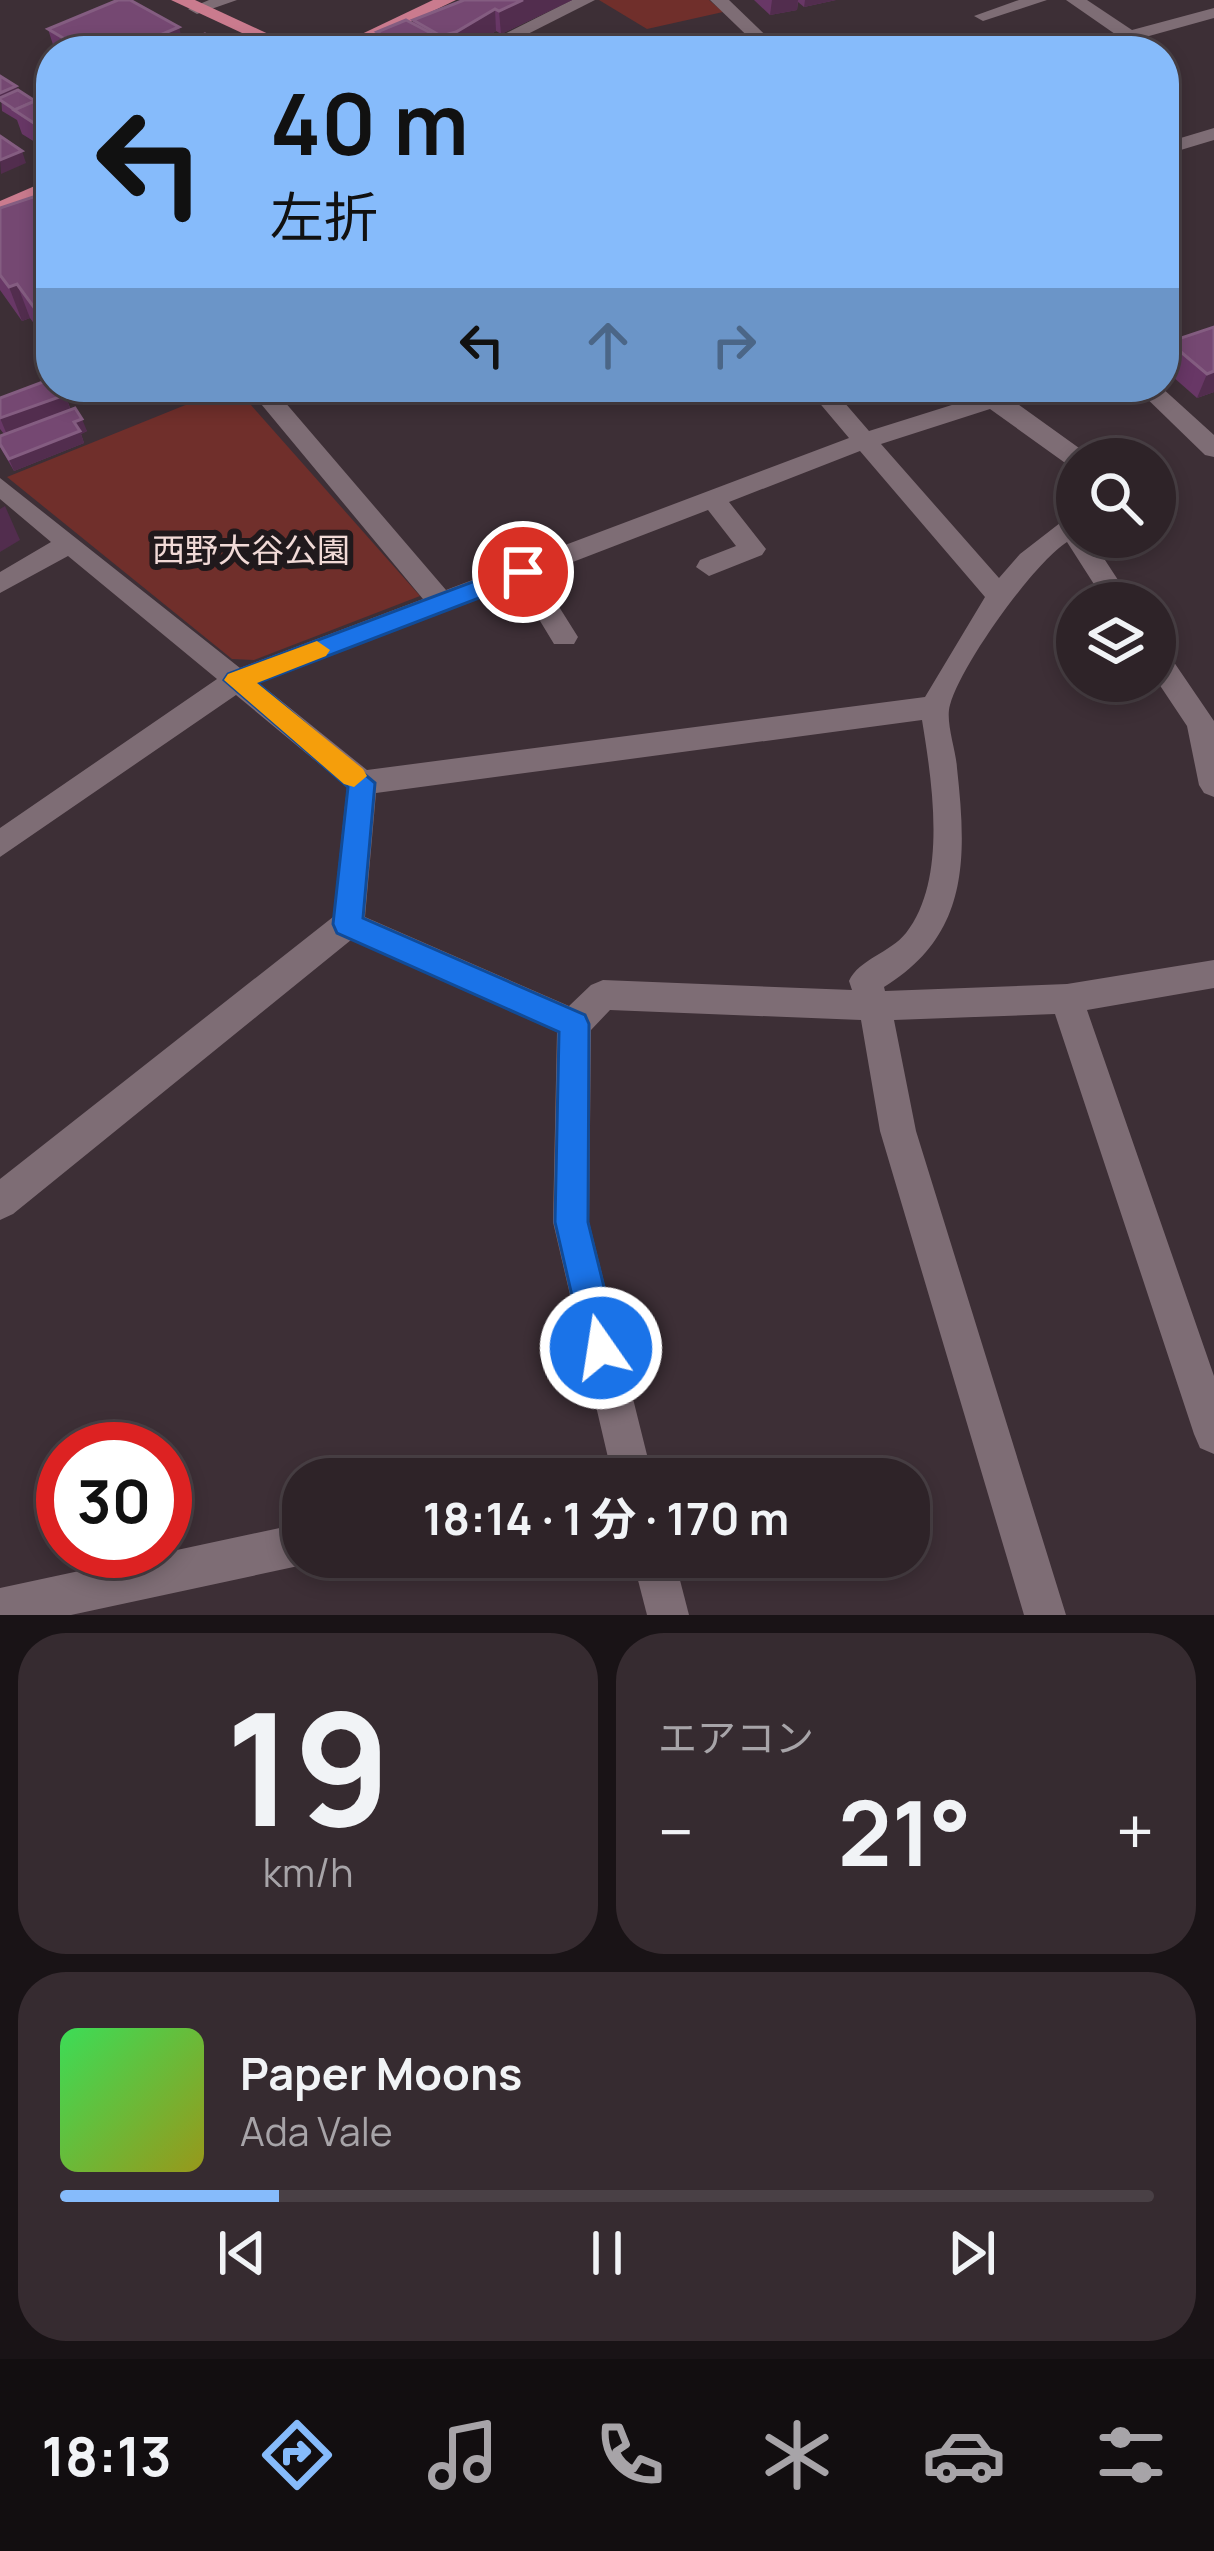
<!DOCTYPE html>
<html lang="ja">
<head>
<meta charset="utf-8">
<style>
  :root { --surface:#2e2328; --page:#362b30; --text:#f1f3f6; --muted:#a7a4a8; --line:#494045; --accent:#86bbfb }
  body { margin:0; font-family:Manrope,"Noto Sans JP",sans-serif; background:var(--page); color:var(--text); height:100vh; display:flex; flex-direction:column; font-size:45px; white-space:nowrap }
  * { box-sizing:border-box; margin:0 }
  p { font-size:39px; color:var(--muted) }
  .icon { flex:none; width:66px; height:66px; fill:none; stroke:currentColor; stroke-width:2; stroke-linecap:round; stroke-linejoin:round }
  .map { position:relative; height:1615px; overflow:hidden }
  .drawer { display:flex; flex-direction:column; gap:18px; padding:18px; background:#191316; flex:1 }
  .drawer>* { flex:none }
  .banner { position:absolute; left:36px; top:36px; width:1143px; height:366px; border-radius:48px; box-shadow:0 6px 18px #0003,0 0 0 3px var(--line); background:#86bbfb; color:#111; overflow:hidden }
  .buttons { position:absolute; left:1056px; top:438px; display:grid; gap:24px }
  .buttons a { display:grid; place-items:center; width:120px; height:120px; border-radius:50%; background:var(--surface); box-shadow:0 6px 18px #0003,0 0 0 3px var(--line); font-size:60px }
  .speed { position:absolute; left:36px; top:1422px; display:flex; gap:24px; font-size:60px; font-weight:700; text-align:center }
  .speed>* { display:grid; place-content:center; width:156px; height:156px; border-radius:50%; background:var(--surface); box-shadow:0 6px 18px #0003,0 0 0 3px var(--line); line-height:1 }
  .speed .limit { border:18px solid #d22; background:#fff; color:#111 }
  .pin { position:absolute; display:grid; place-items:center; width:102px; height:102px; color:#fff; margin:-51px; border:6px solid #fff; border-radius:50%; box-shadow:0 3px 12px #0007 }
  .me { position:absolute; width:132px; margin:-66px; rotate:347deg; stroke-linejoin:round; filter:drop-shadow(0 0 9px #0008) }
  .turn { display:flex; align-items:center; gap:42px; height:252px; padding:0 36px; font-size:54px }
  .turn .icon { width:156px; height:156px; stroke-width:2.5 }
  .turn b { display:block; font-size:84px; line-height:102px }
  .lanes { display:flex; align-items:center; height:114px; padding:0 36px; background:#0003; justify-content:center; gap:60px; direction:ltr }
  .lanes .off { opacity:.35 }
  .big { font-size:90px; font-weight:700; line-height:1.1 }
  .drawer .tile { flex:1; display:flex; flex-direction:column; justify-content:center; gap:18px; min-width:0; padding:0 42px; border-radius:48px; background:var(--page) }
  .drawer .dial { align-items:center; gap:0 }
  .dial b { font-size:156px; line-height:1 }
  .song { display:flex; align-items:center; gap:36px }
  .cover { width:144px; height:144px; border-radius:18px; background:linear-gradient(135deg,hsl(130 70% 55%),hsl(60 70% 35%)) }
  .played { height:12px; border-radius:6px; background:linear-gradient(90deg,var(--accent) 20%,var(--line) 20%) }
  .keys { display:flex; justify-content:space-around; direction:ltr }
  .heat { display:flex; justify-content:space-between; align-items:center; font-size:66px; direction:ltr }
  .drawer .tiles { flex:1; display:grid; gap:18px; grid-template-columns:1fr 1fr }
  .tile:last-child { grid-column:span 2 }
  .trip { position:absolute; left:282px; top:1458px; width:648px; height:120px; border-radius:48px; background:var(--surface); box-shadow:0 6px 18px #0003,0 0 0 3px var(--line); font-weight:700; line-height:120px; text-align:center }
  .tab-bar { display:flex; height:192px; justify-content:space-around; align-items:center; background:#120e10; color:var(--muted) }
  .tab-bar .icon { width:84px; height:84px }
  .tab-bar .active { color:var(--accent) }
  .tab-bar b { font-size:54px; color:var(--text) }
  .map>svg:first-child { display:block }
</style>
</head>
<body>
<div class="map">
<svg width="1214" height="1615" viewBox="0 0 1214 1615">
  <rect width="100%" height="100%" fill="#3d2f36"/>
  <!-- green -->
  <g fill="#702f2b">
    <polygon points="599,0 709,0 723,12 647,29"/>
    <polygon points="230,387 235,387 420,596 254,660 232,659 7,477"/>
  </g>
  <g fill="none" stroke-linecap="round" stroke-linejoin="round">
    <!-- minor -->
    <g fill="#7e6d75" fill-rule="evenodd">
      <polygon points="209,0 237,0 197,14 188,9"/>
      <polygon points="572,0 595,0 494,51 471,51"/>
      <polygon points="710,0 729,0 782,51 763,51"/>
      <polygon points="1019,0 1047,0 983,21 974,16"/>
      <polygon points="1066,0 1087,0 1132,30 1214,8 1214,18 1095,51 1066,51 1115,34"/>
      <polygon points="668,41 682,51 663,51 659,46"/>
      <polygon points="1214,128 1214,140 1164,155 1164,143"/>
      <path d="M247,387H272L446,590L849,438L806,387H831L869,431L990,393L1012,400L1086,453L1089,459H1077V467L1068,465L990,409L881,444L999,578L1020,554L1060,523L1068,501L1077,498V537H1090L1133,603H1106L1067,542C1033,564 961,665 950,705C945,721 956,750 957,768C967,859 969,935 884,987L885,991L1067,984L1214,960V988L1087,1010L1214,1376V1454L1200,1448L1194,1434L1055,1014L894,1020L916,1131L1066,1615H1024L880,1131L861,1020L610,1010L591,1030L589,1222L653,1479H613L553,1222L557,1032L351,940L13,1214L0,1220V1179L333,917L347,787L236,695L0,857V828L217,679L68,556L0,593V572L51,542L0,499V478L240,668L423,599ZM860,451L985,597L925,697L367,770L259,683L517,583L554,644H574L578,637L539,575L708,510L736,546L700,560L696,567L709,576L762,555L766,549L729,502ZM922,720C932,782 948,879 906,933C890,953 859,959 849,981L852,990L603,980L591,985L569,1006L365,917L376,793Z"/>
      <polygon points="1135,387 1161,387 1214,435 1214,457 1205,455"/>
      <polygon points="1155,646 1165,649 1214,721 1214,797 1204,793 1199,785 1187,726 1155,678"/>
      <polygon points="303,1523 303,1557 318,1557 303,1565 71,1615 0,1615 0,1588"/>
      <polygon points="632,1557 674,1557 689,1615 647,1615"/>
    </g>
    <!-- major -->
    <g fill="#ca7b8e" fill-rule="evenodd">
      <polygon points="171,0 195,0 305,51 281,51"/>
      <polygon points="433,0 456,0 350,51 326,51"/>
      <polygon points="51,179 51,193 0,215 0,201"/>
    </g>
  </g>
  <!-- wall -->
  <g fill="#683766">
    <polygon points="464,0 572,0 501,34 496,31 464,51 364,51 379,45 377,32 413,24 413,20"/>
    <polygon points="754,0 836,0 804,7 798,2 797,10 770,15"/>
    <polygon points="48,29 183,43 226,45 227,51 55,51"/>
    <polygon points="0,76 16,86 17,91 35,101 51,94 51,152 22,134 17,120 2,111"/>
    <polygon points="51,191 51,347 30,318 22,321 0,290 0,208"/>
    <polygon points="1214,327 1214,392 1197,398 1164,369 1164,357 1169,342"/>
    <polygon points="65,395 71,410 87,431 81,434 84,443 14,471 0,447 0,436 4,434 0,429 0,398"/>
  </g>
  <!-- shaded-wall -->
  <g fill="#522d4e">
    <polygon points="523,0 572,0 501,34 499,11"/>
    <polygon points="772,0 798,0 797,10 770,15"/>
    <polygon points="805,0 836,0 804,7"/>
    <polygon points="495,9 496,31 464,51 414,51 441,41 441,36"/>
    <polygon points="179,27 185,51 130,51 130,48"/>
    <polygon points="118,42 121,51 96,51"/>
    <polygon points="16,86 20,98 0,100 0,93"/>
    <polygon points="51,125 51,152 43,129"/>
    <polygon points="22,151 26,163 1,174 0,160"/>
    <polygon points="17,284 30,318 22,321 9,287"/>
    <polygon points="51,308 51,347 38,313"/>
    <polygon points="1214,371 1214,392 1197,398 1207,374"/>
    <polygon points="65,395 74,419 10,442 0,418"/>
    <polygon points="82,419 87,431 81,434 84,443 14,471 9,459"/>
    <polygon points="5,506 20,540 0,552 0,509"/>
  </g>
  <!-- building -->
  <g fill="#754872" stroke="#845d81" stroke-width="3">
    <polygon points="118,0 130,0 179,27 130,48 118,42 96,51 85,51 48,29"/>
    <polygon points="464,0 523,0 499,11 495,9 456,32 441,36 413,20"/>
    <polygon points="406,20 444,40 410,51 377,32"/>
    <polygon points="205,34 226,45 212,51 165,51"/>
    <polygon points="379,45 389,51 364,51"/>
    <polygon points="0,76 16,86 0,93"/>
    <polygon points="18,90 35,101 15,110 0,100 0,98"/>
    <polygon points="51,94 51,125 43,129 14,110"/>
    <polygon points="0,136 22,151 0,160"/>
    <polygon points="51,191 51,308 38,313 17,284 9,287 0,275 0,208"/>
    <polygon points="1214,327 1214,371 1207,374 1169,342"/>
    <polygon points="51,379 51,387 59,387 65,395 0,418 0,398"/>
    <polygon points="75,408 82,419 74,422 80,431 9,459 0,444 0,436"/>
  </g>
  <!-- route -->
  <polygon fill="#1a73e8" stroke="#114b97" stroke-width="3" points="523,563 531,565 531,578 257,683 375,783 363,918 585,1015 589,1024 588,1222 619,1348 614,1360 601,1365 589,1360 584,1348 555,1222 559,1032 337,933 333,924 348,787 224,680 228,674"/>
  <!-- slow -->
  <polygon fill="#f59e0b" points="317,641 330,650 326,656 257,683 363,769 367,776 354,787 344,784 224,680 228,674"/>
  <g text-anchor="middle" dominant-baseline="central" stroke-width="12" stroke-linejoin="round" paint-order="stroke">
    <!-- park labels -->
    <g font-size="33" fill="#f1dad7" stroke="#20191c">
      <text x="251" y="549">西野大谷公園</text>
    </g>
  </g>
</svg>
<div class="buttons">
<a><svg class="icon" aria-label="search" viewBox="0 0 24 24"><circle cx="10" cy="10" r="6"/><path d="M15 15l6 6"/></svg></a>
<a><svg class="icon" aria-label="layers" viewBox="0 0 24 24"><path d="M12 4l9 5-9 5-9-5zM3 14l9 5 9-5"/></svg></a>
</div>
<div class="speed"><div class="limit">30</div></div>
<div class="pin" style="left:523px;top:572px;background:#d93025"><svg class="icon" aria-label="arrive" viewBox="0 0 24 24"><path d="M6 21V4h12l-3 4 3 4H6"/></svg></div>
<svg class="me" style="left:601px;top:1348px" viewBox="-20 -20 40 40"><circle r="17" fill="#1a73e8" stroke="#fff" stroke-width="3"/><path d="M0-11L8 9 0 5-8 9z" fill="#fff"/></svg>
<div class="trip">18:14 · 1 分 · 170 m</div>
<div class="banner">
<div class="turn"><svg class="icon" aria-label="left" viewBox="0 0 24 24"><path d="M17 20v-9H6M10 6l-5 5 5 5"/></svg><div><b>40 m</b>左折</div></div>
<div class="lanes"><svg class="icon" aria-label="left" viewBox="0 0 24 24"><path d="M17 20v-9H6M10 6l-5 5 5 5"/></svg><svg class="icon off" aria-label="ahead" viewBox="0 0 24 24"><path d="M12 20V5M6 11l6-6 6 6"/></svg><svg class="icon off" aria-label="right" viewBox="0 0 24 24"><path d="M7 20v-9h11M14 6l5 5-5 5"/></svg></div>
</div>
</div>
<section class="drawer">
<div class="tiles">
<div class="tile dial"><b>19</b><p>km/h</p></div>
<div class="tile"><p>エアコン</p>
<div class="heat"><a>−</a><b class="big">21°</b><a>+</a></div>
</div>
<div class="tile">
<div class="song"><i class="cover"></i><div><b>Paper Moons</b><p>Ada Vale</p></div></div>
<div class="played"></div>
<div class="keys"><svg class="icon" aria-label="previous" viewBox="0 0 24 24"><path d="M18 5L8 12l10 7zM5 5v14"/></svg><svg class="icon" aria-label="pause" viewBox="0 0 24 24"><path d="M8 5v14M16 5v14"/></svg><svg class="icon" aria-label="next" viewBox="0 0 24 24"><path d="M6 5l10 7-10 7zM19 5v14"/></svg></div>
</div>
</div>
</section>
<nav class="tab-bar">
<b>18:13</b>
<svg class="icon active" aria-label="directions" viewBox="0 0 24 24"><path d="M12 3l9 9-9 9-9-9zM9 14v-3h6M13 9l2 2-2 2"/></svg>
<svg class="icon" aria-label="music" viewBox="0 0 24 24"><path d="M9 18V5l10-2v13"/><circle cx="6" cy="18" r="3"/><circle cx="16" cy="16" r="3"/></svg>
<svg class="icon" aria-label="phone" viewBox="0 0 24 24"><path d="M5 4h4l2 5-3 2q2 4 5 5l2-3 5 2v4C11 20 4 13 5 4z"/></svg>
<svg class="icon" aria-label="climate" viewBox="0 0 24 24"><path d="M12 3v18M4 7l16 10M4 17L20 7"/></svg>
<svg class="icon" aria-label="car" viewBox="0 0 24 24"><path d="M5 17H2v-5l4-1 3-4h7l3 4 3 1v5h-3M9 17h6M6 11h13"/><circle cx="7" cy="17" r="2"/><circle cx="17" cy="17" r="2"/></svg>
<svg class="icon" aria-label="filters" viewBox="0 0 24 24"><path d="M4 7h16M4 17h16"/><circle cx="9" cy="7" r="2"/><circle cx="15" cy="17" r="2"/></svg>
</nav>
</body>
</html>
